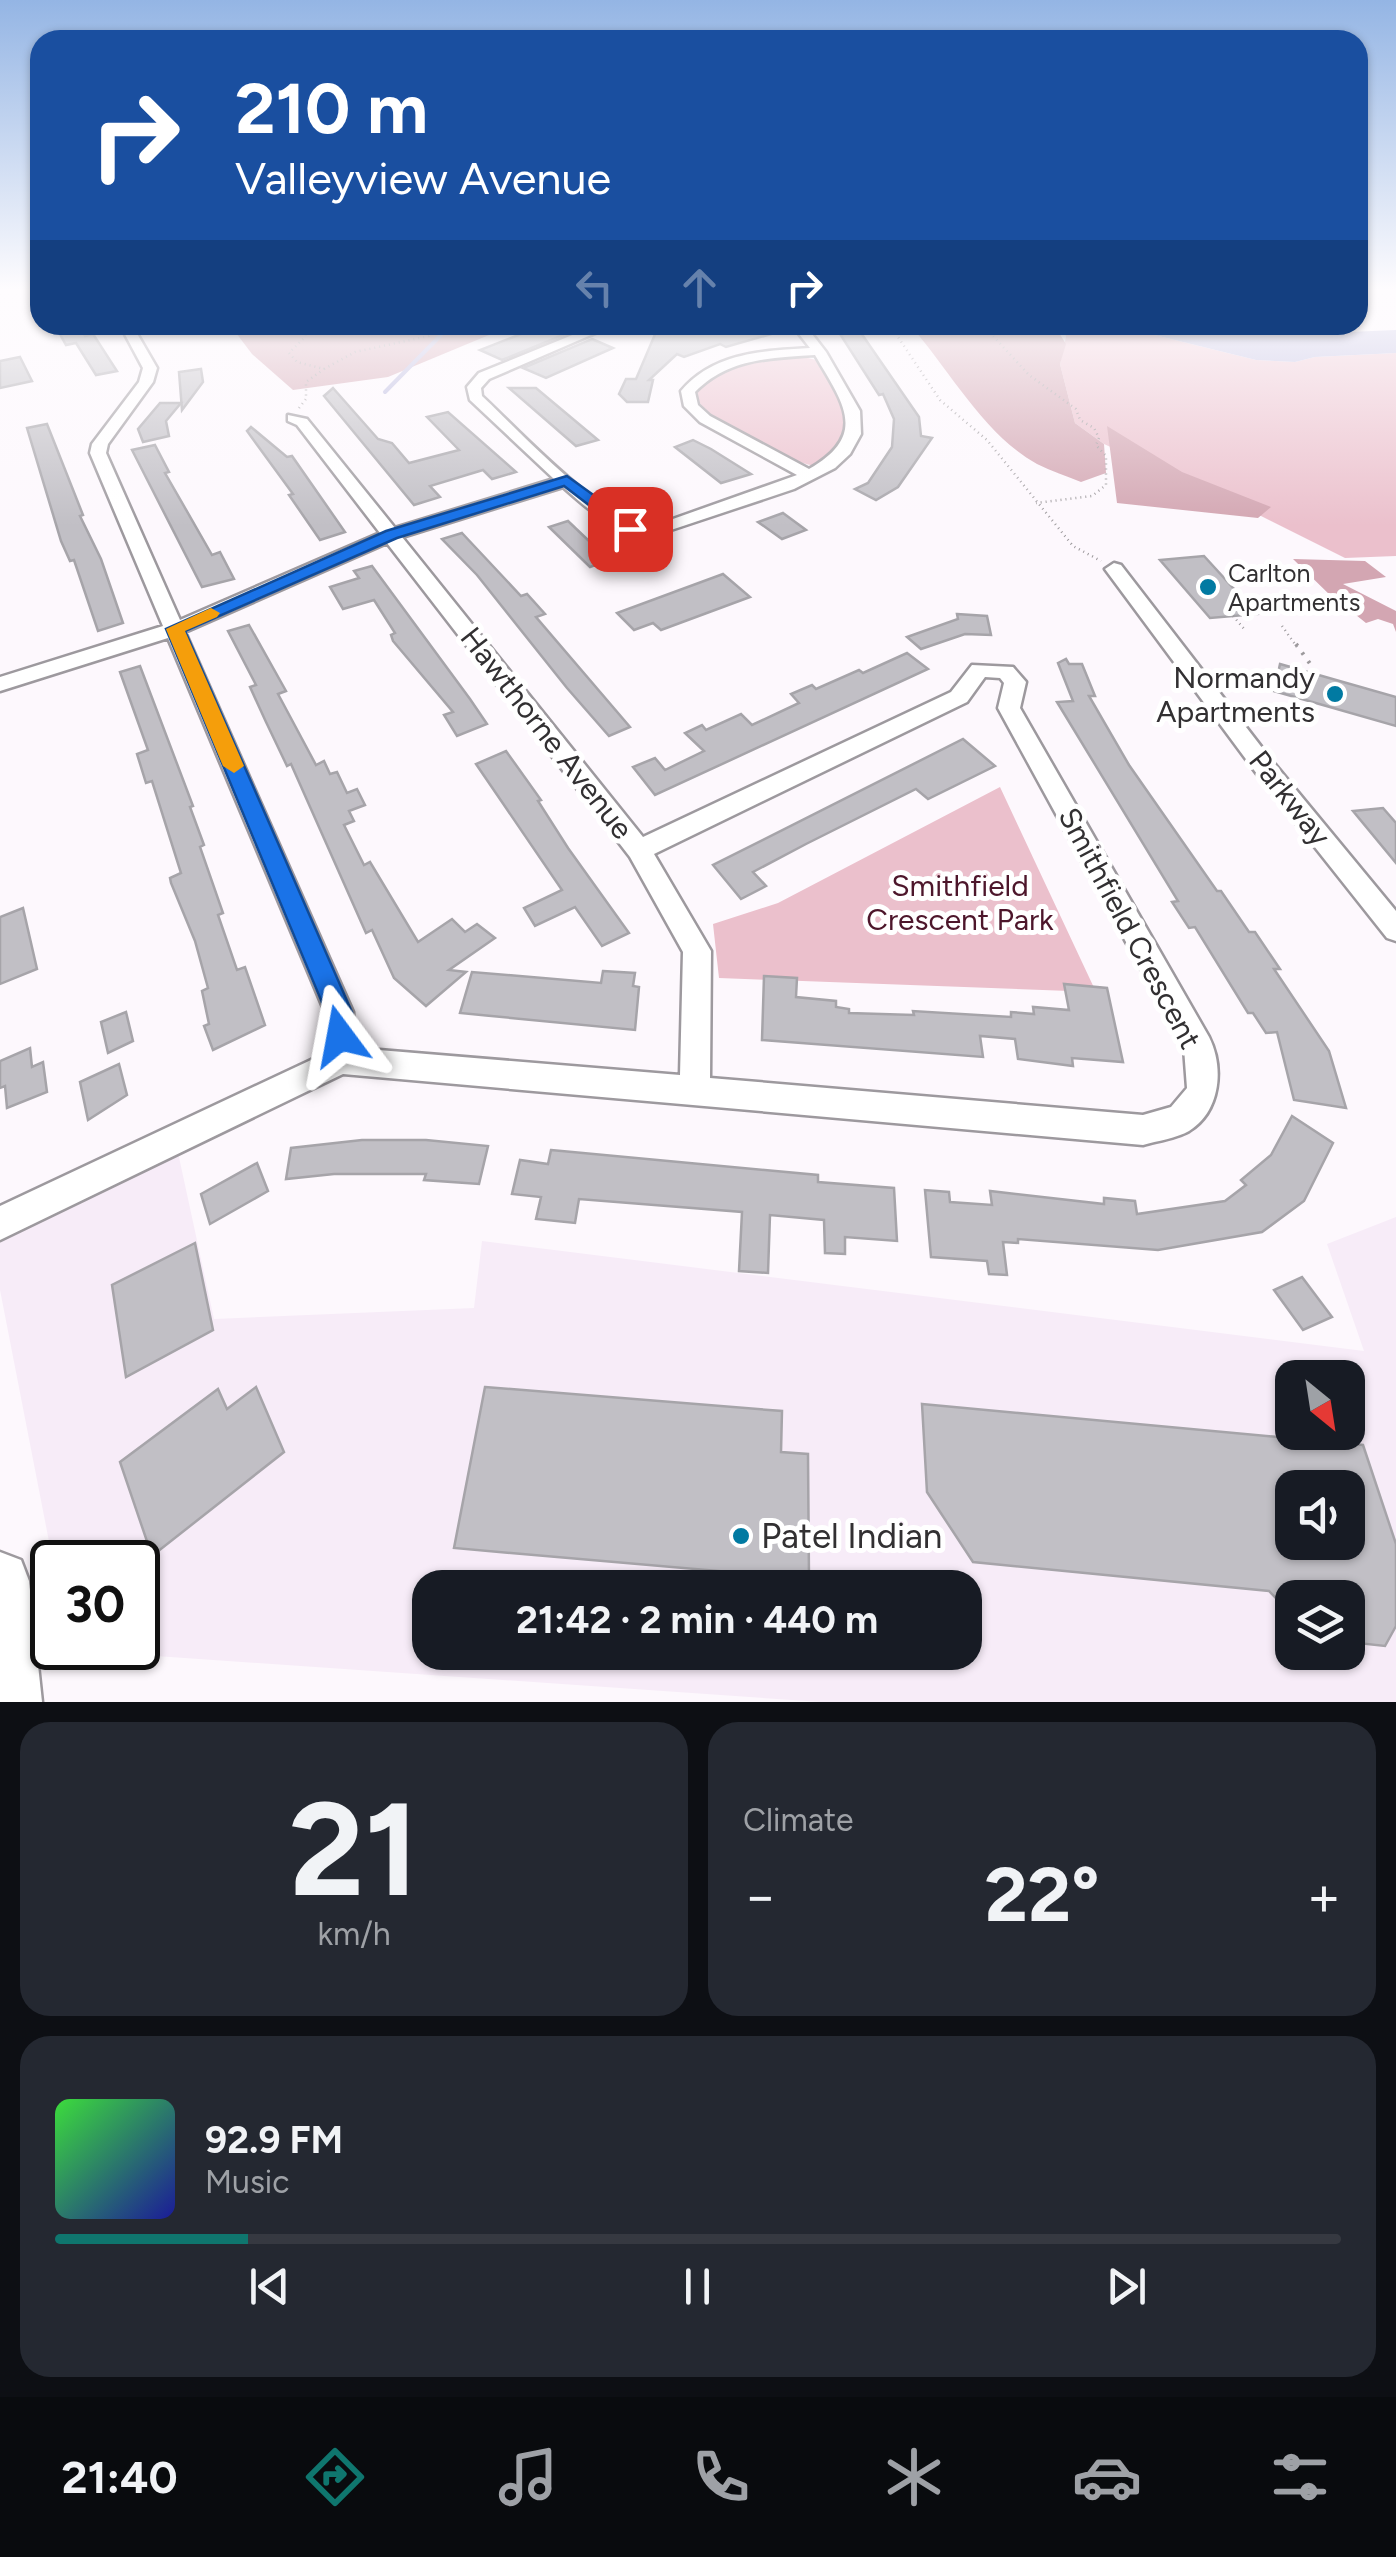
<!DOCTYPE html>
<html lang="en">
<head>
<meta charset="utf-8">
<style>
  :root { --surface:#171b24; --page:#242831; --text:#f1f3f6; --muted:#9ea1a6; --line:#363941; --accent:#0f766e }
  body { margin:0; font-family:Figtree,sans-serif; background:var(--page); color:var(--text); height:100vh; display:flex; flex-direction:column; font-size:38px; white-space:nowrap }
  * { box-sizing:border-box; margin:0 }
  p { font-size:32px; color:var(--muted) }
  .icon { flex:none; width:55px; height:55px; fill:none; stroke:currentColor; stroke-width:2; stroke-linecap:round; stroke-linejoin:round }
  .map { position:relative; height:1702px; overflow:hidden }
  .drawer { display:flex; flex-direction:column; gap:20px; padding:20px; background:#0d0f14; flex:1 }
  .drawer>* { flex:none }
  .guide { position:absolute; left:30px; top:30px; width:1338px; height:305px; border-radius:30px; box-shadow:0 2px 8px #0004; background:#1a4fa0; color:#fff; overflow:hidden }
  .needle { width:65px; rotate:150deg }
  .tools { position:absolute; left:1275px; top:1360px; display:grid; gap:20px }
  .tools a { display:grid; place-items:center; width:90px; height:90px; border-radius:20px; background:var(--surface); box-shadow:0 2px 8px #0004; font-size:50px }
  .speed { position:absolute; left:30px; top:1540px; display:flex; gap:20px; font-size:50px; font-weight:700; text-align:center }
  .speed>* { display:grid; place-content:center; width:130px; height:130px; border-radius:50%; background:var(--surface); box-shadow:0 2px 8px #0004; line-height:1 }
  .speed .limit { border:5px solid #111; border-radius:15px; background:#fff; color:#111 }
  .pin { position:absolute; display:grid; place-items:center; width:85px; height:85px; color:#fff; margin:-42px; border-radius:20px; box-shadow:0 5px 15px #0006 }
  .me { position:absolute; width:110px; margin:-55px; rotate:347deg; stroke-linejoin:round; filter:drop-shadow(0 0 8px #0008) }
  .turn { display:flex; align-items:center; gap:35px; height:210px; padding:0 40px; font-size:45px }
  .turn .icon { width:130px; height:130px; stroke-width:2.5 }
  .turn b { display:block; font-size:70px; line-height:85px }
  .lanes { display:flex; align-items:center; height:95px; padding:0 40px; background:#0003; justify-content:center; gap:50px; direction:ltr }
  .lanes .off { opacity:.35 }
  .big { font-size:75px; font-weight:700; line-height:1.1 }
  .drawer .tile { flex:1; display:flex; flex-direction:column; justify-content:center; gap:15px; min-width:0; padding:0 35px; border-radius:30px; background:var(--page) }
  .drawer .dial { align-items:center; gap:0 }
  .dial b { font-size:130px; line-height:1 }
  .song { display:flex; align-items:center; gap:30px }
  .cover { width:120px; height:120px; border-radius:15px; background:linear-gradient(135deg,hsl(120 70% 55%),hsl(240 70% 35%)) }
  .played { height:10px; border-radius:5px; background:linear-gradient(90deg,var(--accent) 15%,var(--line) 15%) }
  .keys { display:flex; justify-content:space-around; direction:ltr }
  .heat { display:flex; justify-content:space-between; align-items:center; font-size:55px; direction:ltr }
  .drawer .tiles { flex:1; display:grid; gap:20px; grid-template-columns:1fr 1fr }
  .tile:last-child { grid-column:span 2 }
  .trip { position:absolute; left:412px; top:1570px; width:570px; height:100px; border-radius:30px; background:var(--surface); box-shadow:0 2px 8px #0004; font-weight:700; line-height:100px; text-align:center }
  .tab-bar { display:flex; height:160px; justify-content:space-around; align-items:center; background:#090b0e; color:var(--muted) }
  .tab-bar .icon { width:70px; height:70px }
  .tab-bar .active { color:var(--accent) }
  .tab-bar b { font-size:45px; color:var(--text) }
  .map>svg:first-child { display:block }
</style>
</head>
<body>
<div class="map">
<svg width="1396" height="1702" viewBox="0 0 1396 1702">
  <rect width="100%" height="100%" fill="#fdf8fd"/>
  <!-- built -->
  <path fill="#f7ecf8" fill-rule="evenodd" d="M177,1148L214,1319L474,1308L482,1241L1364,1351L1327,1244L1396,1217V1702H821L70,1650L69,1648H138V1562H53L0,1290V1236ZM1292,1378H1348V1432H1292ZM1292,1488H1348V1542H1292ZM430,1588H965V1652H430ZM1292,1598H1348V1652H1292Z"/>
  <!-- green -->
  <g fill="#ebc0cc">
    <polygon points="1064,325 1114,325 1256,360 1295,362 1315,357 1396,353 1396,556 1345,558 1245,508 1104,444 1075,423 1060,364 1066,337"/>
    <path d="M804,357L816,360L848,416L844,443L818,466C798,467 711,423 701,405C696,397 697,391 700,383L731,365Z"/>
    <polygon points="1000,787 1096,992 719,978 713,924 778,903"/>
  </g>
  <!-- forest -->
  <g fill="#d3a6b2">
    <polygon points="230,325 513,325 388,377 293,390 252,354"/>
    <path d="M910,325H1054L1066,344L1060,364L1075,423L1104,444L1106,473L1081,482C1067,476 1051,471 1037,464C985,436 948,368 910,325Z"/>
    <polygon points="1107,426 1182,472 1271,507 1258,518 1117,503"/>
    <polygon points="1293,559 1365,561 1386,577 1343,584 1396,611 1396,632 1393,624 1378,619 1366,623 1351,611 1360,608 1344,597 1332,597"/>
  </g>
  <!-- water -->
  <polygon fill="#b7b6dd" points="1114,325 1210,325 1240,333 1278,335 1396,330 1396,353 1315,357 1295,362 1256,360"/>
  <g fill="none" stroke-linecap="round" stroke-linejoin="round">
    <!-- stream -->
    <polyline stroke="#b7b6dd" stroke-width="4" points="385,392 440,336 445,325"/>
  </g>
  <!-- building -->
  <g fill="#c1bfc5" stroke="#a6a4a9" stroke-width="2.5" fill-rule="evenodd">
    <polygon points="55,325 78,325 85,336 93,334 117,371 96,375 76,343 66,345"/>
    <polygon points="544,325 560,325 573,331 502,360 480,350"/>
    <polygon points="659,325 785,325 785,330 726,347 720,344 684,357 677,354 649,380 653,380 648,402 627,402 619,394 626,379 636,379"/>
    <polygon points="861,333 919,417 921,436 932,438 898,487 876,500 855,489 868,483 892,447 894,419 883,394 879,395 840,334"/>
    <polygon points="592,339 613,348 546,378 523,368"/>
    <polygon points="20,357 32,381 0,388 0,361"/>
    <polygon points="201,369 203,382 182,410 179,372"/>
    <polygon points="333,388 378,439 392,443 409,463 459,450 427,417 448,412 516,472 492,479 483,470 430,486 440,497 414,505 324,396"/>
    <polygon points="509,388 536,388 598,440 576,446"/>
    <polygon points="160,403 181,403 166,421 169,436 143,442 138,429"/>
    <polygon points="47,424 83,515 80,516 101,559 123,623 98,631 74,560 70,561 61,541 27,428"/>
    <polygon points="251,427 287,457 292,456 345,532 320,540 289,495 293,494 247,431"/>
    <polygon points="693,440 711,449 751,474 721,483 675,447"/>
    <polygon points="155,445 169,472 165,473 212,555 220,552 234,579 202,587 132,450"/>
    <polygon points="783,513 806,530 782,539 758,522"/>
    <polygon points="568,521 609,560 590,567 549,527"/>
    <polygon points="462,533 521,596 527,594 545,614 536,617 630,727 609,736 567,688 477,575 442,539"/>
    <polygon points="1204,556 1257,614 1210,618 1160,560"/>
    <polygon points="372,566 470,699 487,724 457,736 444,715 453,712 393,641 391,635 395,633 374,600 343,609 330,587 359,578 354,571"/>
    <polygon points="723,574 750,597 661,630 653,623 634,630 617,613"/>
    <polygon points="957,614 987,616 991,635 965,634 921,649 907,637 958,619"/>
    <polygon points="249,625 286,691 278,694 316,765 324,761 330,774 337,772 347,793 357,789 365,805 349,811 354,821 344,825 364,865 370,862 418,942 452,919 465,932 477,924 495,938 449,970 466,972 426,1006 394,978 372,930 366,933 291,764 287,766 266,722 250,687 256,685 228,631"/>
    <polygon points="907,653 928,669 655,795 633,767 655,758 665,770 704,751 685,733 702,725 706,730 741,714 752,725 799,703 791,694 812,685 816,689 859,670 863,673"/>
    <polygon points="1066,659 1069,664 1082,664 1095,696 1089,696 1129,765 1217,891 1221,891 1249,932 1255,932 1280,969 1274,969 1329,1051 1346,1108 1294,1100 1277,1032 1266,1033 1253,1013 1248,1013 1195,927 1189,928 1172,902 1178,901 1057,702 1073,701 1058,663"/>
    <polygon points="1280,664 1396,697 1396,726 1274,691"/>
    <polygon points="140,666 193,806 190,807 204,845 200,847 223,913 218,915 237,970 245,967 265,1025 213,1050 204,1026 209,1024 202,991 208,988 195,941 171,883 170,878 181,873 152,781 146,783 137,754 148,750 120,672"/>
    <polygon points="963,739 995,766 928,799 916,789 806,844 753,872 766,886 741,899 713,865"/>
    <polygon points="506,751 541,800 538,801 568,848 629,933 602,946 575,907 535,926 524,908 562,890 476,764"/>
    <polygon points="1383,808 1396,823 1396,863 1353,811"/>
    <polygon points="23,908 37,969 0,984 0,917"/>
    <polygon points="603,971 635,973 633,986 639,987 635,1030 460,1013 472,972 601,983"/>
    <polygon points="764,976 797,978 796,997 836,1001 836,1007 849,1009 849,1013 914,1015 913,1011 1011,1017 1011,1012 1034,1014 1033,1007 1069,1010 1064,984 1107,988 1123,1062 1072,1058 1073,1066 1018,1059 1015,1039 980,1036 983,1057 762,1040"/>
    <polygon points="126,1012 133,1041 108,1053 101,1022"/>
    <polygon points="30,1048 32,1067 43,1062 47,1092 7,1108 5,1086 0,1088 0,1061"/>
    <polygon points="119,1064 127,1095 88,1120 80,1082"/>
    <polygon points="1292,1116 1333,1143 1304,1201 1262,1232 1158,1250 1018,1239 1018,1243 1003,1242 1007,1275 989,1274 987,1261 931,1257 925,1190 949,1192 950,1202 992,1205 990,1191 1104,1204 1104,1198 1135,1201 1137,1214 1225,1201 1246,1185 1241,1180 1271,1155"/>
    <polygon points="362,1140 426,1140 488,1146 479,1184 424,1180 426,1174 334,1174 286,1179 291,1148"/>
    <polygon points="551,1150 818,1175 818,1182 894,1188 897,1241 845,1237 845,1254 825,1253 824,1220 770,1215 768,1273 739,1271 742,1212 579,1199 575,1223 536,1219 541,1197 512,1194 520,1160 548,1164"/>
    <polygon points="257,1163 268,1191 210,1224 201,1194"/>
    <polygon points="195,1243 213,1330 126,1377 112,1285"/>
    <polygon points="1302,1277 1332,1317 1303,1330 1274,1290"/>
    <polygon points="256,1387 284,1452 152,1556 120,1462 218,1389 227,1409"/>
    <polygon points="485,1387 782,1411 781,1452 808,1454 809,1579 454,1548"/>
    <path d="M922,1404L1363,1445L1396,1544V1626L1385,1646L1348,1642V1598H1292V1615L1269,1591L973,1562L927,1492ZM1292,1488H1348V1542H1292Z"/>
  </g>
  <g fill="none" stroke-linecap="round" stroke-linejoin="round">
    <!-- minor casing -->
    <g stroke="#9d999e" stroke-width="5">
      <g id="minor">
        <path d="M120,325H132L157,368L153,382L108,444L106,453L180,620L380,533L297,425L288,421V415L307,419L395,528L554,479L470,400L467,387L479,373L597,325H614L489,379L481,388L482,396C520,431 606,527 656,525L797,475L700,422L684,406L681,391C714,352 763,351 810,348L792,325H805L826,352L860,411L861,434L850,454L835,468L794,489L656,535C618,537 590,511 563,487L402,537L643,837L951,692L972,665L1013,667L1026,682L1020,708L1209,1037C1224,1067 1221,1111 1189,1131C1177,1138 1157,1141 1143,1145L343,1074L0,1240V1206L326,1053L325,1012L168,638L0,691V677L163,626L90,453L92,444L139,382L143,368ZM815,355C842,402 870,434 809,469L710,416L698,405L695,392C728,358 771,358 815,355ZM387,543L630,857L683,952L680,1075L355,1048L353,1012L185,632ZM985,677L1000,678L1004,683L998,708L1184,1048L1187,1088L1171,1107L1143,1115L710,1078L711,951L654,854L967,702Z"/>
        <polygon points="1114,563 1121,565 1273,762 1396,911 1396,941 1387,938 1257,774 1105,569"/>
      </g>
    </g>
    <!-- secondary casing -->
    <g stroke="#9d999e" stroke-width="5">
      <polygon id="secondary" points="0,1552 21,1560 29,1581 42,1702 0,1702"/>
    </g>
    <!-- path-far1 -->
    <g stroke="#9c999c" stroke-width="2.5" stroke-dasharray="1 4" stroke-linecap="butt">
      <polyline points="308,325 305,337 289,353 297,362 324,369 355,352 429,336 432,325"/>
      <polyline points="890,325 940,400 987,440 1073,546 1101,561"/>
      <polyline points="983,325 1029,375 1076,409 1080,420 1094,428 1099,438 1096,445 1106,456 1106,485 1092,496 1036,503"/>
      <polyline points="299,408 306,399 306,382 324,369"/>
      <polyline points="1233,616 1246,631"/>
      <polyline points="1282,626 1297,647"/>
    </g>
    <!-- path -->
    <polyline stroke="#9c999c" stroke-width="4" stroke-dasharray="2.5 8" stroke-linecap="butt" points="1296,644 1316,672"/>
    <!-- minor -->
    <use href="#minor" fill="#fff" fill-rule="evenodd"/>
    <!-- secondary -->
    <use href="#secondary" fill="#fff" fill-rule="evenodd"/>
  </g>
  <!-- sky -->
  <linearGradient id="sky" x2="0" y2="1"><stop stop-color="#94b5e4"/><stop offset="0.55" stop-color="#fefcfe"/><stop offset="1" stop-color="#fefcfe" stop-opacity="0"/></linearGradient>
  <rect width="1396" height="526" fill="url(#sky)"/>
  <!-- route -->
  <polygon fill="#1a73e8" stroke="#114b97" stroke-width="2.5" points="567,476 635,525 635,532 624,532 564,486 397,538 185,631 352,1012 354,1036 350,1044 340,1048 331,1044 326,1012 166,629 386,531"/>
  <!-- slow -->
  <polygon fill="#f59e0b" points="211,608 220,613 217,617 185,631 244,766 234,773 223,766 166,629"/>
  <!-- markers -->
  <g fill="#017aa2" stroke="#fff" stroke-width="4">
    <circle cx="1208" cy="587" r="10"/>
    <circle cx="1335" cy="694" r="10"/>
    <circle cx="741" cy="1536" r="10"/>
  </g>
  <g text-anchor="middle" dominant-baseline="central" stroke-width="10" stroke-linejoin="round" paint-order="stroke">
    <!-- far-poi labels -->
    <g font-size="25" fill="#323032" stroke="#fff" text-anchor="start">
      <text x="1228" y="573">Carlton<tspan x="1228" dy="29">Apartments</tspan></text>
    </g>
    <!-- poi labels -->
    <g font-size="30" fill="#323032" stroke="#fff" text-anchor="end">
      <text x="1315" y="677">Normandy<tspan x="1315" dy="34">Apartments</tspan></text>
    </g>
    <!-- street labels -->
    <g font-size="30" fill="#323032" stroke="#fff">
      <text transform="translate(547 733) rotate(52)">Hawthorne Avenue</text>
      <text transform="translate(1290 798) rotate(52)">Parkway</text>
      <text transform="translate(1130 928) rotate(62)">Smithfield Crescent</text>
    </g>
    <!-- park labels -->
    <g font-size="30" fill="#4d162b" stroke="#fff">
      <text x="960" y="885">Smithfield<tspan x="960" dy="34">Crescent Park</tspan></text>
    </g>
    <!-- near-poi labels -->
    <g font-size="35" fill="#323032" stroke="#fff" text-anchor="start">
      <text x="761" y="1536">Patel Indian</text>
    </g>
  </g>
</svg>
<div class="tools">
<a><svg class="needle" viewBox="-14 -14 28 28"><path d="M0-13l5 13h-10z" fill="#e53935"/><path d="M0 13l5-13h-10z" fill="#9ea1a6"/></svg></a>
<a><svg class="icon" aria-label="sound" viewBox="0 0 24 24"><path d="M4 9h4l5-4v14l-5-4H4zM17 9q2 3 0 6"/></svg></a>
<a><svg class="icon" aria-label="layers" viewBox="0 0 24 24"><path d="M12 4l9 5-9 5-9-5zM3 14l9 5 9-5"/></svg></a>
</div>
<div class="speed"><div class="limit">30</div></div>
<div class="pin" style="left:630px;top:529px;background:#d93025"><svg class="icon" aria-label="arrive" viewBox="0 0 24 24"><path d="M6 21V4h12l-3 4 3 4H6"/></svg></div>
<svg class="me" style="left:340px;top:1036px" viewBox="-20 -20 40 40"><path d="M0-17L14 15 0 8-14 15z" fill="#1a73e8" stroke="#fff" stroke-width="4"/></svg>
<div class="trip">21:42 · 2 min · 440 m</div>
<div class="guide">
<div class="turn"><svg class="icon" aria-label="right" viewBox="0 0 24 24"><path d="M7 20v-9h11M14 6l5 5-5 5"/></svg><div><b>210 m</b>Valleyview Avenue</div></div>
<div class="lanes"><svg class="icon off" aria-label="left" viewBox="0 0 24 24"><path d="M17 20v-9H6M10 6l-5 5 5 5"/></svg><svg class="icon off" aria-label="ahead" viewBox="0 0 24 24"><path d="M12 20V5M6 11l6-6 6 6"/></svg><svg class="icon" aria-label="right" viewBox="0 0 24 24"><path d="M7 20v-9h11M14 6l5 5-5 5"/></svg></div>
</div>
</div>
<section class="drawer">
<div class="tiles">
<div class="tile dial"><b>21</b><p>km/h</p></div>
<div class="tile"><p>Climate</p>
<div class="heat"><a>−</a><b class="big">22°</b><a>+</a></div>
</div>
<div class="tile">
<div class="song"><i class="cover"></i><div><b>92.9 FM</b><p>Music</p></div></div>
<div class="played"></div>
<div class="keys"><svg class="icon" aria-label="previous" viewBox="0 0 24 24"><path d="M18 5L8 12l10 7zM5 5v14"/></svg><svg class="icon" aria-label="pause" viewBox="0 0 24 24"><path d="M8 5v14M16 5v14"/></svg><svg class="icon" aria-label="next" viewBox="0 0 24 24"><path d="M6 5l10 7-10 7zM19 5v14"/></svg></div>
</div>
</div>
</section>
<nav class="tab-bar">
<b>21:40</b>
<svg class="icon active" aria-label="directions" viewBox="0 0 24 24"><path d="M12 3l9 9-9 9-9-9zM9 14v-3h6M13 9l2 2-2 2"/></svg>
<svg class="icon" aria-label="music" viewBox="0 0 24 24"><path d="M9 18V5l10-2v13"/><circle cx="6" cy="18" r="3"/><circle cx="16" cy="16" r="3"/></svg>
<svg class="icon" aria-label="phone" viewBox="0 0 24 24"><path d="M5 4h4l2 5-3 2q2 4 5 5l2-3 5 2v4C11 20 4 13 5 4z"/></svg>
<svg class="icon" aria-label="climate" viewBox="0 0 24 24"><path d="M12 3v18M4 7l16 10M4 17L20 7"/></svg>
<svg class="icon" aria-label="car" viewBox="0 0 24 24"><path d="M5 17H2v-5l4-1 3-4h7l3 4 3 1v5h-3M9 17h6M6 11h13"/><circle cx="7" cy="17" r="2"/><circle cx="17" cy="17" r="2"/></svg>
<svg class="icon" aria-label="filters" viewBox="0 0 24 24"><path d="M4 7h16M4 17h16"/><circle cx="9" cy="7" r="2"/><circle cx="15" cy="17" r="2"/></svg>
</nav>
</body>
</html>
